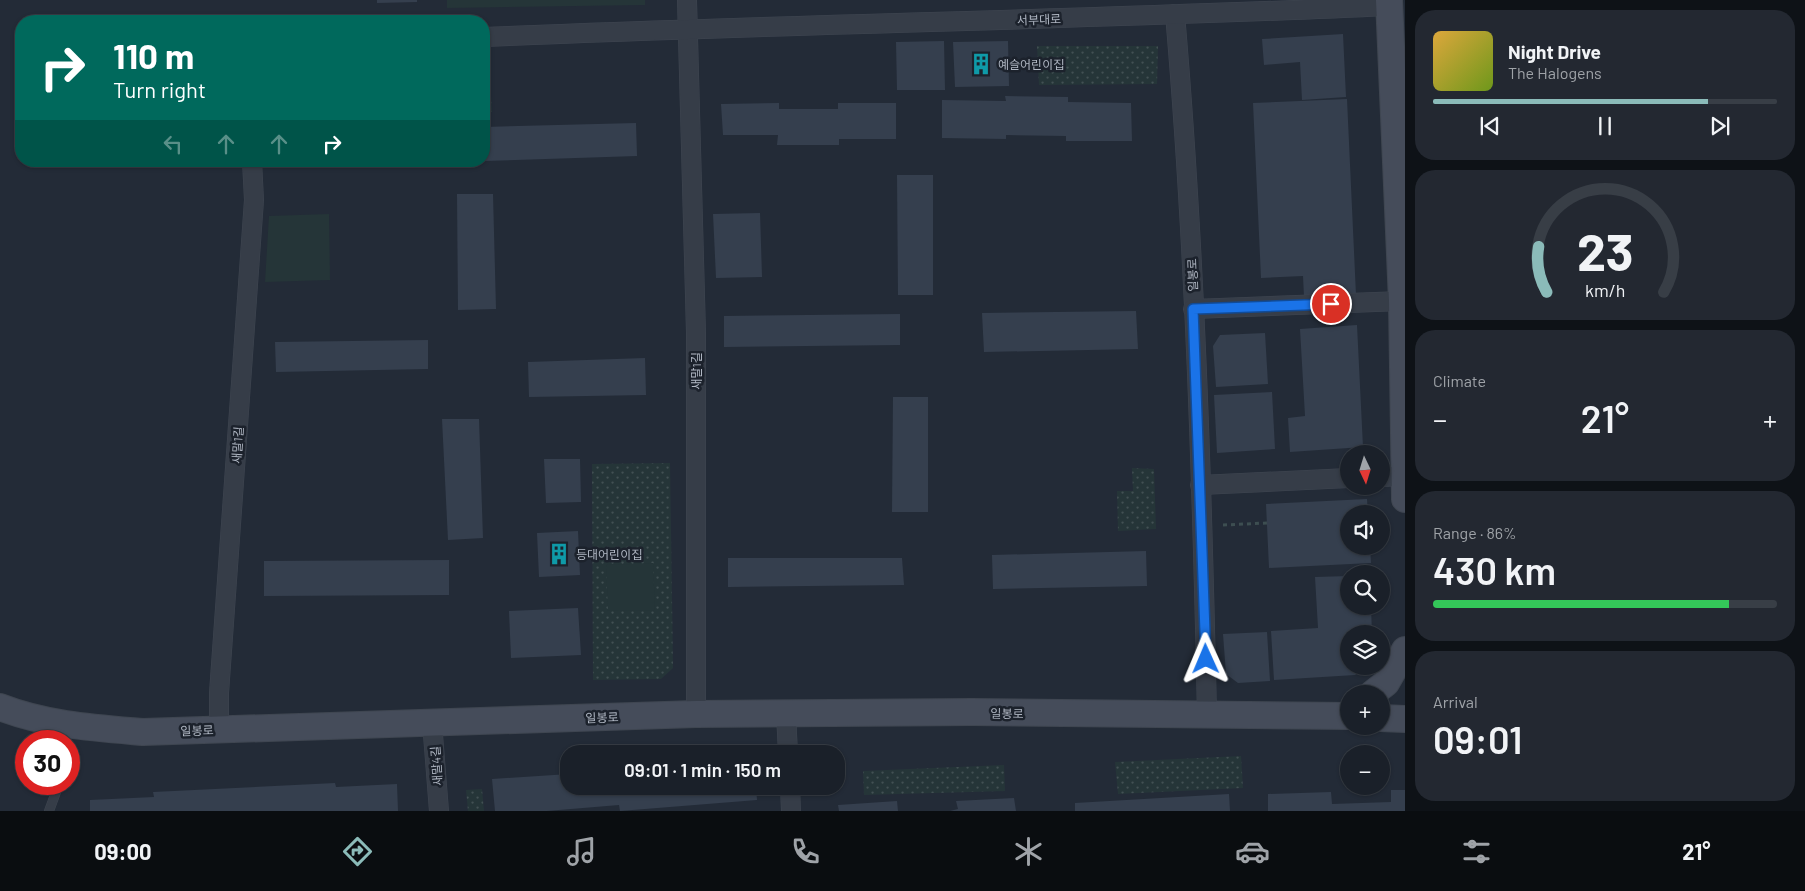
<!DOCTYPE html>
<html lang="en">
<head>
<meta charset="utf-8">
<style>
  :root { --surface:#1a2029; --page:#232831; --text:#f1f3f6; --muted:#9fa3a8; --line:#383e46; --accent:#8bbbb9 }
  body { margin:0; font-family:Barlow,"Noto Sans KR",sans-serif; background:var(--page); color:var(--text); height:100vh; display:flex; flex-direction:column; font-size:19px; white-space:nowrap }
  * { box-sizing:border-box; margin:0 }
  p { font-size:16px; color:var(--muted) }
  .icon { flex:none; width:28px; height:28px; fill:none; stroke:currentColor; stroke-width:2; stroke-linecap:round; stroke-linejoin:round }
  .map { position:relative; flex:1; overflow:hidden }
  .panel { display:flex; flex-direction:column; gap:10px; padding:10px; background:#0e1217; width:400px }
  .panel>* { flex:none }
  .hud { position:absolute; left:15px; top:15px; width:475px; height:152px; border-radius:20px; box-shadow:0 1px 4px #0004,0 0 0 1px var(--line); background:#00695c; color:#fff; overflow:hidden }
  .needle { width:32px; rotate:176deg }
  .buttons { position:absolute; left:1340px; top:445px; display:grid; gap:10px }
  .buttons a { display:grid; place-items:center; width:50px; height:50px; border-radius:50%; background:var(--surface); box-shadow:0 1px 4px #0004,0 0 0 1px var(--line); font-size:25px }
  .speed { position:absolute; left:15px; top:730px; display:flex; gap:10px; font-size:25px; font-weight:700; text-align:center }
  .speed>* { display:grid; place-content:center; width:65px; height:65px; border-radius:50%; background:var(--surface); box-shadow:0 1px 4px #0004,0 0 0 1px var(--line); line-height:1 }
  .speed .limit { border:8px solid #d22; background:#fff; color:#111 }
  .pin { position:absolute; display:grid; place-items:center; width:42px; height:42px; color:#fff; margin:-21px; border:2px solid #fff; border-radius:50%; box-shadow:0 1px 5px #0007 }
  .me { position:absolute; width:55px; margin:-28px; rotate:359deg; stroke-linejoin:round; filter:drop-shadow(0 0 4px #0008) }
  .turn { display:flex; align-items:center; gap:18px; height:105px; padding:0 15px; font-size:22px }
  .turn .icon { width:65px; height:65px; stroke-width:2.5 }
  .turn b { display:block; font-size:35px; line-height:42px }
  .lanes { display:flex; align-items:center; height:48px; padding:0 15px; background:#0003; justify-content:center; gap:25px; direction:ltr }
  .lanes .off { opacity:.35 }
  .big { font-size:38px; font-weight:600; line-height:1.1 }
  .panel .tile { flex:1; display:flex; flex-direction:column; justify-content:center; gap:8px; min-width:0; padding:0 18px; border-radius:20px; background:var(--page) }
  .panel .dial { align-items:center; gap:0 }
  .dial svg { height:130px; overflow:visible; fill:none; stroke:var(--line); stroke-width:7; stroke-linecap:round; text-anchor:middle }
  .dial text { fill:var(--text); stroke:none }
  .song { display:flex; align-items:center; gap:15px }
  .cover { width:60px; height:60px; border-radius:8px; background:linear-gradient(135deg,hsl(40 70% 55%),hsl(80 70% 35%)) }
  .played { height:5px; border-radius:2px; background:linear-gradient(90deg,var(--accent) 80%,var(--line) 80%) }
  .keys { display:flex; justify-content:space-around; direction:ltr }
  .heat { display:flex; justify-content:space-between; align-items:center; font-size:28px; direction:ltr }
  .charge { height:8px; border-radius:4px; background:linear-gradient(90deg,#34c759 86%,var(--line) 0) }
  .trip { position:absolute; left:560px; top:745px; width:285px; height:50px; border-radius:20px; background:var(--surface); box-shadow:0 1px 4px #0004,0 0 0 1px var(--line); font-weight:600; line-height:50px; text-align:center }
  .tab-bar { display:flex; height:80px; justify-content:space-around; align-items:center; background:#0a0d10; color:var(--muted) }
  .tab-bar .icon { width:35px; height:35px }
  .tab-bar .on { color:var(--accent) }
  .tab-bar b { font-size:22px; color:var(--text) }
  main { display:flex; flex:1; min-height:0 }
  .map>svg:first-child { display:block }
</style>
</head>
<body>
<main>
<div class="map">
<svg width="1405" height="811" viewBox="0 0 1405 811">
  <defs>
    <pattern id="park-dots" width="8" height="8" patternUnits="userSpaceOnUse" patternTransform="scale(1.25)"><rect width="8" height="8" fill="#253538"/><path d="M2 2h.1M6 6h.1" fill="none" stroke="#425053" stroke-width="1.8" stroke-linecap="round"/></pattern>
  </defs>
  <rect width="100%" height="100%" fill="#232b37"/>
  <!-- park -->
  <g fill="url(#park-dots)">
    <polygon points="1037,46 1158,46 1157,84 1039,85"/>
    <polygon points="484,65 489,65 492,112 484,112"/>
    <polygon points="670,463 673,668 661,679 593,680 592,464"/>
    <polygon points="1132,468 1154,469 1156,529 1118,531 1117,491 1133,491"/>
    <polygon points="1241,756 1243,788 1118,794 1115,762"/>
    <polygon points="1004,765 1005,791 864,795 863,771"/>
    <polygon points="482,789 484,811 468,811 466,790"/>
  </g>
  <!-- pitch -->
  <g fill="#253538">
    <polygon points="447,0 645,0 645,5 447,8"/>
    <polygon points="329,214 330,280 265,282 269,216"/>
    <polygon points="653,563 655,610 608,611 606,565"/>
  </g>
  <!-- building -->
  <g fill="#353f4e">
    <polygon points="377,0 417,0 417,2 377,3"/>
    <polygon points="1343,34 1346,97 1302,100 1300,62 1264,65 1262,39"/>
    <polygon points="944,41 945,90 897,90 896,42"/>
    <polygon points="1008,41 1009,86 955,87 953,42"/>
    <polygon points="1005,96 1068,97 1068,102 1131,103 1132,141 1066,141 1066,136 1006,135 1006,139 942,138 942,100 1006,101"/>
    <polygon points="1347,99 1356,295 1304,297 1303,276 1261,278 1253,103"/>
    <polygon points="779,103 779,109 838,109 838,103 896,103 896,139 839,139 839,145 777,145 778,135 723,135 721,104"/>
    <polygon points="636,123 637,156 484,161 484,127"/>
    <polygon points="897,175 933,175 933,295 898,295"/>
    <polygon points="457,194 493,194 496,309 458,310"/>
    <polygon points="760,213 762,277 716,278 713,214"/>
    <polygon points="1136,311 1138,349 984,352 982,313"/>
    <polygon points="900,314 900,345 724,347 724,316"/>
    <polygon points="1357,325 1363,447 1290,452 1288,418 1305,416 1300,329"/>
    <polygon points="1265,333 1268,384 1216,387 1213,346 1220,335"/>
    <polygon points="428,340 428,369 276,372 275,342"/>
    <polygon points="645,358 646,395 529,397 528,362"/>
    <polygon points="1272,392 1275,449 1217,453 1214,395"/>
    <polygon points="893,397 928,397 928,512 892,512"/>
    <polygon points="442,419 479,419 483,538 448,540"/>
    <polygon points="544,459 580,459 581,502 546,503"/>
    <polygon points="1367,499 1368,514 1349,514 1349,546 1370,546 1371,563 1269,568 1266,504"/>
    <polygon points="578,531 580,575 539,577 537,533"/>
    <polygon points="1146,551 1147,586 993,589 992,555"/>
    <polygon points="728,558 902,558 904,585 728,587"/>
    <polygon points="449,560 449,595 264,596 264,561"/>
    <polygon points="1349,576 1349,606 1371,606 1372,634 1349,634 1349,666 1367,666 1355,675 1274,680 1271,631 1318,628 1315,577"/>
    <polygon points="578,608 581,655 511,658 509,611"/>
    <polygon points="1267,632 1270,681 1238,683 1226,674 1223,634"/>
    <polygon points="569,774 569,786 756,786 757,800 620,811 619,805 547,811 495,811 492,779"/>
    <polygon points="335,783 336,787 397,784 398,811 90,811 90,800 154,797 153,792"/>
    <polygon points="1391,790 1405,790 1405,811 1268,811 1268,794 1331,792 1332,804 1391,802"/>
    <polygon points="1229,794 1230,811 1075,811 1075,803"/>
    <polygon points="1014,798 1016,811 950,811 958,809 956,801"/>
    <polygon points="897,801 898,811 839,811 838,805"/>
  </g>
  <g fill="none" stroke-linecap="round" stroke-linejoin="round">
    <!-- lane casing -->
    <g stroke="#3f4651" stroke-width="10">
      <polyline id="lane" points="49,811 59,784"/>
    </g>
    <!-- street casing -->
    <g stroke="#3f4651" stroke-width="20">
      <g id="street">
        <polyline points="687,0 696,333 696,714"/>
        <path d="M1175,14C1195,247 1202,482 1207,715"/>
        <path d="M484,37C785,24 1087,20 1389,6"/>
        <polyline points="1193,309 1402,301"/>
        <polyline points="1381,477 1403,476"/>
        <polyline points="1200,485 1349,478"/>
        <polyline points="786,713 788,754"/>
        <polyline points="432,722 439,811"/>
        <polyline points="219,729 219,693 254,200 252,161"/>
        <polyline points="790,786 791,811"/>
      </g>
    </g>
    <!-- secondary casing -->
    <g stroke="#3f4651" stroke-width="28">
      <g id="secondary">
        <polyline points="1389,0 1402,301 1405,499"/>
        <polyline points="1372,694 1386,683 1405,650"/>
        <path d="M0,707C46,725 95,728 143,732L696,714L972,712L1349,716"/>
        <polyline points="1381,718 1405,719"/>
      </g>
    </g>
    <!-- path -->
    <polyline stroke="#3d4e51" stroke-width="3" stroke-dasharray="4 4" stroke-linecap="butt" points="1223,525 1267,523"/>
    <!-- lane -->
    <use href="#lane" stroke="#363d48" stroke-width="9"/>
    <!-- street -->
    <use href="#street" stroke="#363d48" stroke-width="19"/>
    <!-- secondary -->
    <use href="#secondary" stroke="#454c5a" stroke-width="26"/>
  </g>
  <g fill="none" stroke-linecap="round" stroke-linejoin="round">
    <!-- route casing -->
    <g stroke="#114b97" stroke-width="12">
      <polyline id="route" points="1206,659 1193,309 1331,304"/>
    </g>
    <!-- route -->
    <use href="#route" stroke="#1a73e8" stroke-width="9"/>
  </g>
  <!-- icons -->
  <defs>
    <g id="building-bare" transform="scale(1.725)"><path d="M-4-6H4V6H1V3H-1V6H-4ZM-2.5-4.3h1.7v1.8h-1.7ZM.8-4.3h1.7v1.8H.8ZM-2.5-1h1.7V.8h-1.7ZM.8-1h1.7V.8H.8Z" fill="#0f9aa8" stroke="#1c222c" stroke-width="2.5" paint-order="stroke"/></g>
  </defs>
  <g fill-rule="evenodd">
    <use href="#building-bare" x="981" y="64"/>
    <use href="#building-bare" x="559" y="554"/>
  </g>
  <g text-anchor="middle" dominant-baseline="central" stroke-width="5" stroke-linejoin="round" paint-order="stroke">
    <!-- street labels -->
    <g font-size="12" fill="#b1b8c4" stroke="#1c222c">
      <text transform="translate(1039 19) rotate(-2)">서부대로</text>
      <text transform="translate(1192 275) rotate(-92)">일봉로</text>
      <text transform="translate(696 371) rotate(-90)">새말1길</text>
      <text transform="translate(237 445) rotate(-86)">새말1길</text>
      <text transform="translate(1007 713) rotate(1)">일봉로</text>
      <text transform="translate(602 717) rotate(-2)">일봉로</text>
      <text transform="translate(197 730) rotate(-2)">일봉로</text>
      <text transform="translate(436 766) rotate(-94)">새말4길</text>
    </g>
    <!-- poi labels -->
    <g font-size="12" fill="#b1b8c4" stroke="#1c222c" text-anchor="start">
      <text x="998" y="64">예슬어린이집</text>
      <text x="576" y="554">등대어린이집</text>
    </g>
  </g>
</svg>
<div class="buttons">
<a><svg class="needle" viewBox="-14 -14 28 28"><path d="M0-13l5 13h-10z" fill="#e53935"/><path d="M0 13l5-13h-10z" fill="#9fa3a8"/></svg></a>
<a><svg class="icon" aria-label="sound" viewBox="0 0 24 24"><path d="M4 9h4l5-4v14l-5-4H4zM17 9q2 3 0 6"/></svg></a>
<a><svg class="icon" aria-label="search" viewBox="0 0 24 24"><circle cx="10" cy="10" r="6"/><path d="M15 15l6 6"/></svg></a>
<a><svg class="icon" aria-label="layers" viewBox="0 0 24 24"><path d="M12 4l9 5-9 5-9-5zM3 14l9 5 9-5"/></svg></a>
<a>+</a>
<a>−</a>
</div>
<div class="speed"><div class="limit">30</div></div>
<div class="pin" style="left:1331px;top:304px;background:#d93025"><svg class="icon" aria-label="arrive" viewBox="0 0 24 24"><path d="M6 21V4h12l-3 4 3 4H6"/></svg></div>
<svg class="me" style="left:1206px;top:659px" viewBox="-20 -20 40 40"><path d="M0-17L14 15 0 8-14 15z" fill="#1a73e8" stroke="#fff" stroke-width="4"/></svg>
<div class="trip">09:01 · 1 min · 150 m</div>
<div class="hud">
<div class="turn"><svg class="icon" aria-label="right" viewBox="0 0 24 24"><path d="M7 20v-9h11M14 6l5 5-5 5"/></svg><div><b>110 m</b>Turn right</div></div>
<div class="lanes"><svg class="icon off" aria-label="left" viewBox="0 0 24 24"><path d="M17 20v-9H6M10 6l-5 5 5 5"/></svg><svg class="icon off" aria-label="ahead" viewBox="0 0 24 24"><path d="M12 20V5M6 11l6-6 6 6"/></svg><svg class="icon off" aria-label="ahead" viewBox="0 0 24 24"><path d="M12 20V5M6 11l6-6 6 6"/></svg><svg class="icon" aria-label="right" viewBox="0 0 24 24"><path d="M7 20v-9h11M14 6l5 5-5 5"/></svg></div>
</div>
</div>
<section class="panel">
<div class="tile">
<div class="song"><i class="cover"></i><div><b>Night Drive</b><p>The Halogens</p></div></div>
<div class="played"></div>
<div class="keys"><svg class="icon" aria-label="previous" viewBox="0 0 24 24"><path d="M18 5L8 12l10 7zM5 5v14"/></svg><svg class="icon" aria-label="pause" viewBox="0 0 24 24"><path d="M8 5v14M16 5v14"/></svg><svg class="icon" aria-label="next" viewBox="0 0 24 24"><path d="M6 5l10 7-10 7zM19 5v14"/></svg></div>
</div>
<div class="tile dial"><svg viewBox="0 0 100 80">
<path d="M14 69A42 42 0 1 1 86 69"/>
<path d="M14 69A42 42 0 0 1 9 41" stroke="#8bbbb9"/>
<text x="50" y="56" font-size="32" font-weight="700">23</text>
<text x="50" y="72" font-size="11">km/h</text>
</svg></div>
<div class="tile"><p>Climate</p>
<div class="heat"><a>−</a><b class="big">21°</b><a>+</a></div>
</div>
<div class="tile"><p>Range · 86%</p><b class="big">430 km</b><div class="charge"></div></div>
<div class="tile"><p>Arrival</p><b class="big">09:01</b></div>
</section>
</main>
<nav class="tab-bar">
<b>09:00</b>
<svg class="icon on" aria-label="directions" viewBox="0 0 24 24"><path d="M12 3l9 9-9 9-9-9zM9 14v-3h6M13 9l2 2-2 2"/></svg>
<svg class="icon" aria-label="music" viewBox="0 0 24 24"><path d="M9 18V5l10-2v13"/><circle cx="6" cy="18" r="3"/><circle cx="16" cy="16" r="3"/></svg>
<svg class="icon" aria-label="phone" viewBox="0 0 24 24"><path d="M5 4h4l2 5-3 2q2 4 5 5l2-3 5 2v4C11 20 4 13 5 4z"/></svg>
<svg class="icon" aria-label="climate" viewBox="0 0 24 24"><path d="M12 3v18M4 7l16 10M4 17L20 7"/></svg>
<svg class="icon" aria-label="car" viewBox="0 0 24 24"><path d="M5 17H2v-5l4-1 3-4h7l3 4 3 1v5h-3M9 17h6M6 11h13"/><circle cx="7" cy="17" r="2"/><circle cx="17" cy="17" r="2"/></svg>
<svg class="icon" aria-label="filters" viewBox="0 0 24 24"><path d="M4 7h16M4 17h16"/><circle cx="9" cy="7" r="2"/><circle cx="15" cy="17" r="2"/></svg>
<b>21°</b>
</nav>
</body>
</html>
